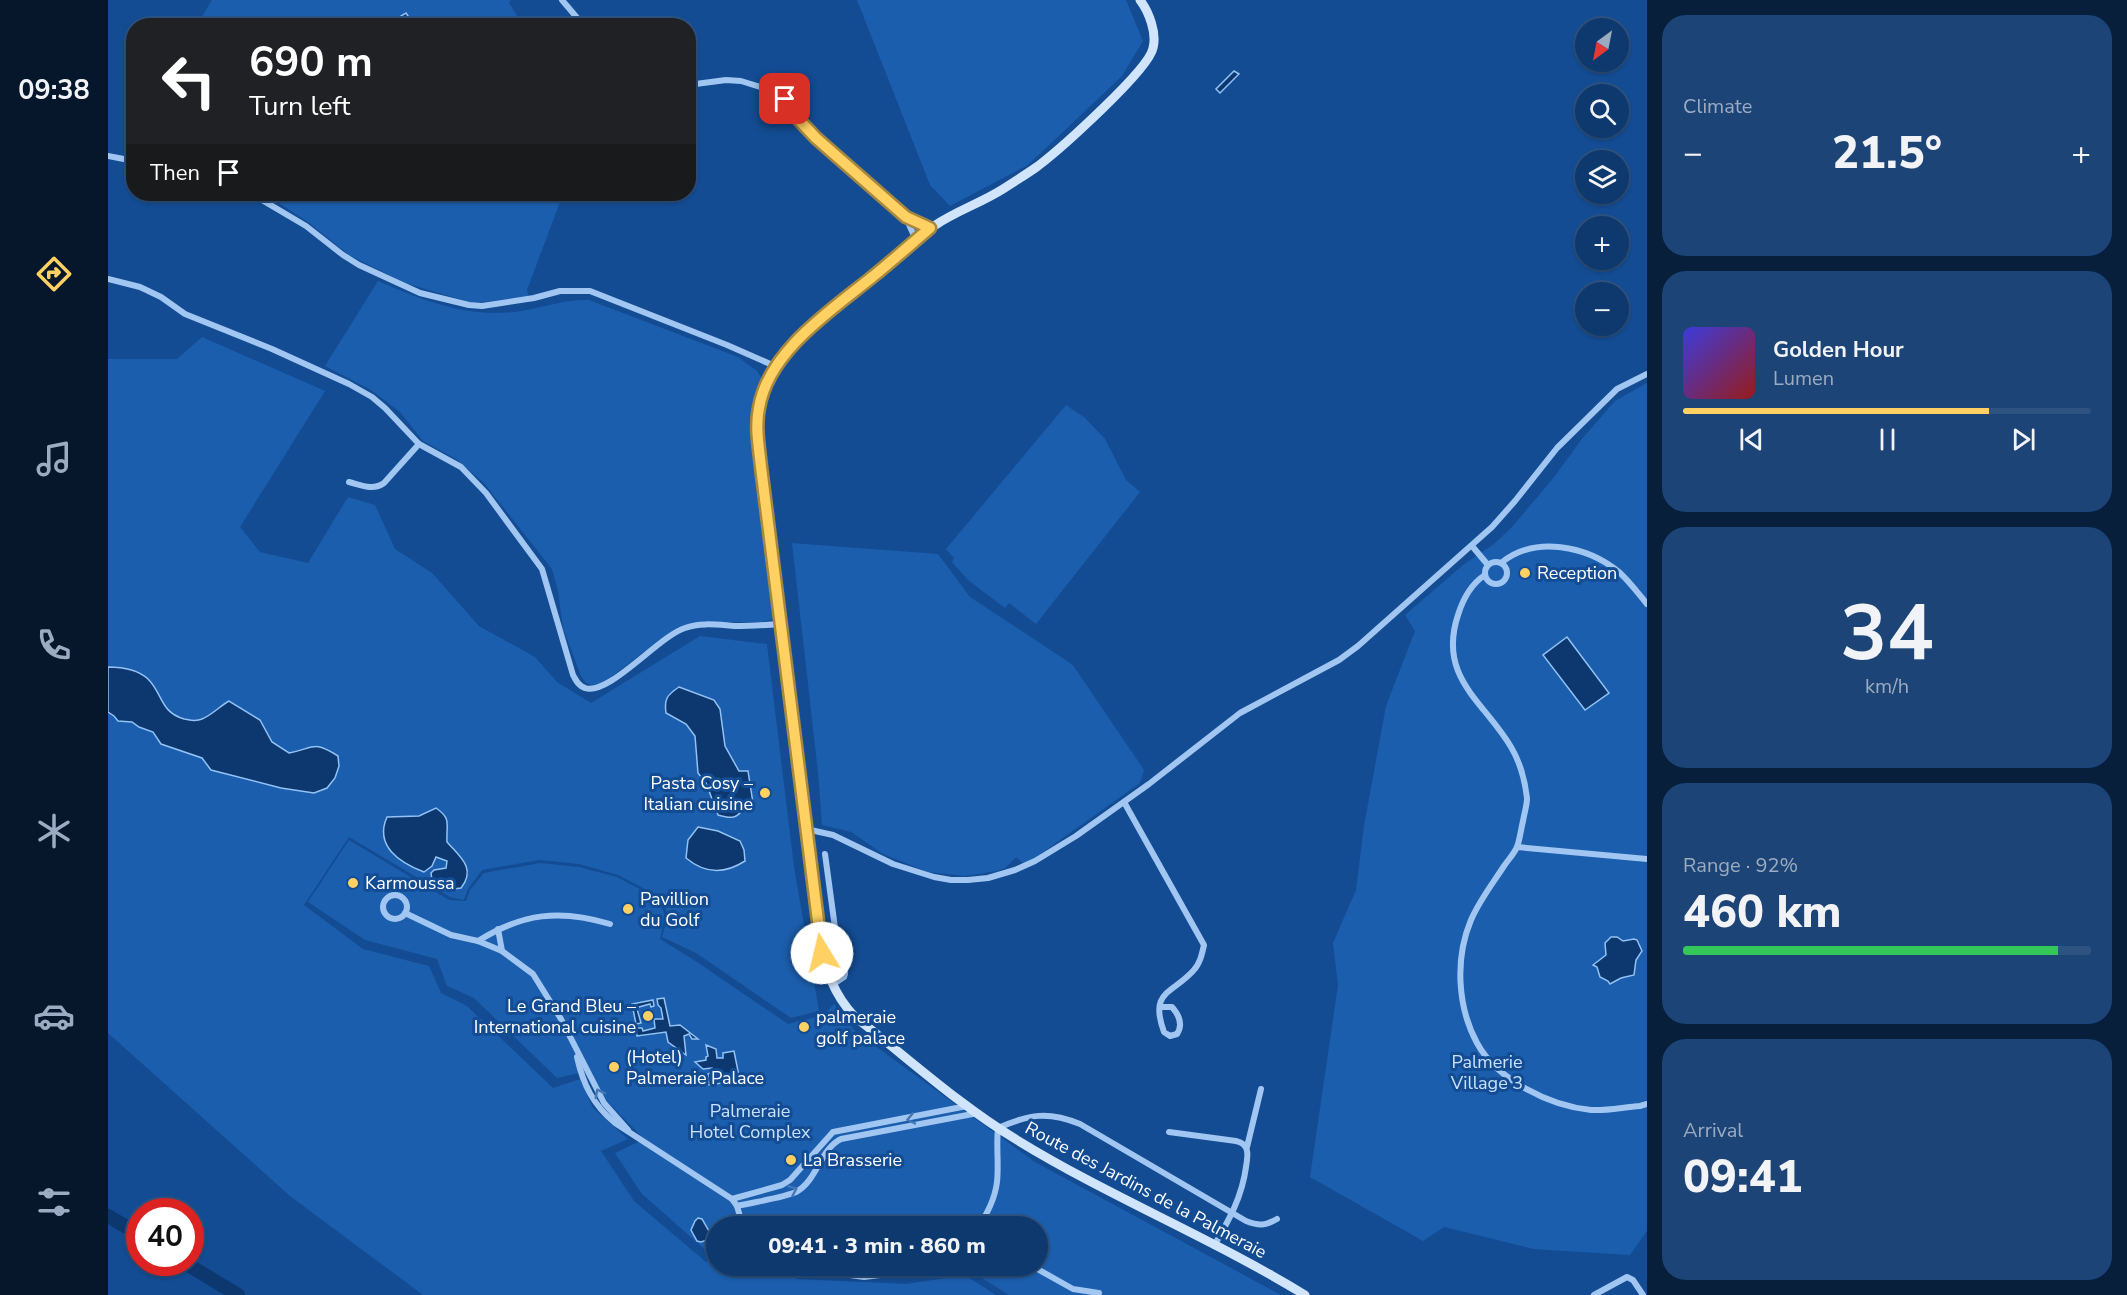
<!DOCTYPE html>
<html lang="en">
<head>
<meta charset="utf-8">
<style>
  :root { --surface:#0e396e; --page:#1c4476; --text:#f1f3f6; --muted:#9bacc2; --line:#2e5381; --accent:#ffd062 }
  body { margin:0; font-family:"Nunito Sans",sans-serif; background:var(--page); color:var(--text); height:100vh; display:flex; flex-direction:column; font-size:22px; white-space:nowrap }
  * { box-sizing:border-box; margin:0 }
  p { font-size:20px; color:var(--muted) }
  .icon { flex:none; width:33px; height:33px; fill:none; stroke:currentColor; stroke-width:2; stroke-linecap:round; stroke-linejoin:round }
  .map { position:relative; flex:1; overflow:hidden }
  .details { display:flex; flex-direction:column; gap:15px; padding:15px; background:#081f3c; width:480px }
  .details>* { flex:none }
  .hud { position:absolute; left:18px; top:18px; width:570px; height:183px; border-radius:24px; box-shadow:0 2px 4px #0004,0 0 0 2px var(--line); background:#202124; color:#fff; overflow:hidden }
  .needle { width:39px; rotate:212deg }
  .fabs { position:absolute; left:1467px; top:18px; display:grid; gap:12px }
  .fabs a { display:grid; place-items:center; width:54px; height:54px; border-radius:50%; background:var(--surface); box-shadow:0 2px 4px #0004,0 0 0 2px var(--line); font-size:30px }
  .speed { position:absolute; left:18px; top:1198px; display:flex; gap:12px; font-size:30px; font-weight:700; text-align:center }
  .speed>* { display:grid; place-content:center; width:78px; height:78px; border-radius:50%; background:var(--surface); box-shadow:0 2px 4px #0004,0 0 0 2px var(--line); line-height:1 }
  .speed .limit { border:9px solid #d22; background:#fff; color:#111 }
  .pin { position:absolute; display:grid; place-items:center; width:51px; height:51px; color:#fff; margin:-26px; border-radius:12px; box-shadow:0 3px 9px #0006 }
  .me { position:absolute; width:66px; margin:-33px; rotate:351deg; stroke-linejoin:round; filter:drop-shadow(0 0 4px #0008) }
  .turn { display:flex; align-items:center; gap:21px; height:126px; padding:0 24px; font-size:27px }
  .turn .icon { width:78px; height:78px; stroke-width:2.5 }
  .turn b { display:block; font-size:42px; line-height:51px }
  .then { display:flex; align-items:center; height:57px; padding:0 24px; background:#0003; gap:12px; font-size:22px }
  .big { font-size:45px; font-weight:800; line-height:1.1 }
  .details .tile { flex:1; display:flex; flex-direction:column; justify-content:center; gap:9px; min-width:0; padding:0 21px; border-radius:24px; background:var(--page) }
  .details .dial { align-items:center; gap:0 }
  .dial b { font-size:78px; line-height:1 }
  .song { display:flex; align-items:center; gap:18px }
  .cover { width:72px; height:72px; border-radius:9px; background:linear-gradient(135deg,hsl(240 70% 55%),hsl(0 70% 35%)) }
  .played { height:6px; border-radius:3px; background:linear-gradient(90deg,var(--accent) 75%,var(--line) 75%) }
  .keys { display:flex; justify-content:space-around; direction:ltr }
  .heat { display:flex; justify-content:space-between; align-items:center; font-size:33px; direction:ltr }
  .charge { height:9px; border-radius:4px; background:linear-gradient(90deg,#34c759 92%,var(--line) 0) }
  .trip { position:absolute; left:598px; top:1216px; width:342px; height:60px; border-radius:30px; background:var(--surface); box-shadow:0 2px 4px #0004,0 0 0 2px var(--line); font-weight:800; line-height:60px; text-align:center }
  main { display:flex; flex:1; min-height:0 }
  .tab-bar { display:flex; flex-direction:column; width:108px; justify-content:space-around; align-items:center; background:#06172c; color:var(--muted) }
  .tab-bar .icon { width:42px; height:42px }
  .tab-bar .selected { color:var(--accent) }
  .tab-bar b { font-size:27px; color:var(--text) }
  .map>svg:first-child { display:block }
</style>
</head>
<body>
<main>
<nav class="tab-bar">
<b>09:38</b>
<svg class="icon selected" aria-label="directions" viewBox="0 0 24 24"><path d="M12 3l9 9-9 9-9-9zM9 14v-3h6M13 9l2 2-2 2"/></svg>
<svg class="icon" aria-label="music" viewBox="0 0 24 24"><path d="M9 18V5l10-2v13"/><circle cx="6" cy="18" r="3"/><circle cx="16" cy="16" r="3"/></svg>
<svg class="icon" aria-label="phone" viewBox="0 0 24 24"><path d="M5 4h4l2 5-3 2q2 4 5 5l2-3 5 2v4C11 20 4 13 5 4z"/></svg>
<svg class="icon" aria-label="climate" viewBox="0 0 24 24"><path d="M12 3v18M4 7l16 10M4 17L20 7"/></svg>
<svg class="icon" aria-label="car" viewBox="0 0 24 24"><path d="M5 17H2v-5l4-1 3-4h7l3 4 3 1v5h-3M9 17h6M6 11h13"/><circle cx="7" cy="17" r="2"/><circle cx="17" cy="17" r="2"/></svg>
<svg class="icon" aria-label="filters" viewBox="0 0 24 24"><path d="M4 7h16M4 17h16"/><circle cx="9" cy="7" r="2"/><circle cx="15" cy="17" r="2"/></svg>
</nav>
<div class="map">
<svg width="1539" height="1295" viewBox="0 0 1539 1295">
  <rect width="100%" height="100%" fill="#134c93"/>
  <!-- green -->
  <g fill="#1b5ead">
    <polygon points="104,0 403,0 401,3 415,25 88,26"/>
    <polygon points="749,0 1018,0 1035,41 1014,76 920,165 842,206 822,185"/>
    <polygon points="157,194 455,194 419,290 421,297 365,303 297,283 241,255 200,222"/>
    <path d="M270,281C316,301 362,319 413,311C436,307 458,299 481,300L630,357L649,371L654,379L647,407L646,437L667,614L665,619L654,622H585L555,637L503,677L491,684L483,685L478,683L473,676L455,628L450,591L444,569L375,482L348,459L315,441L292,412L263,390L217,366Z"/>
    <polygon points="94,337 217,391 132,527 152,552 200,563 240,497 267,505 287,549 324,573 371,626 427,657 449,682 483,703 592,636 659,644 686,867 711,1011 683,1018 588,953 554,937 560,916 554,898 510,875 471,864 431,860 374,870 360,889 356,900 342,897 241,837 196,905 255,949 321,966 333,993 359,1006 445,1088 472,1079 485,1108 520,1139 493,1151 526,1201 598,1262 609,1256 609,1266 665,1266 689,1279 798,1284 838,1278 852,1272 888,1295 315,1295 182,1196 0,1033 0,359 69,359"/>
    <polygon points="1539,383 1539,1231 1522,1255 1426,1249 1336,1227 1315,1241 1202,1177 1230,985 1225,943 1248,890 1256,826 1278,706 1307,631 1297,615 1355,565 1386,544 1404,527 1447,476 1473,440 1507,401"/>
    <polygon points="958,405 977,418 997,439 1018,480 1032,492 928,624 901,603 897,608 860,580 844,562 846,558 838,549"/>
    <polygon points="684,543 830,554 862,597 965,665 1036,770 1032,783 917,865 908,857 897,868 889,871 857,876 820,872 775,854 743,832 714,825 710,772"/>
    <polygon points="241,840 341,900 358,901 362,890 376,873 432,863 471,867 509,877 552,900 557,917 552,939 586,960 680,1024 716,1015 726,1004 748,1032 927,1162 1173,1295 901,1295 855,1266 930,1266 930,1227 609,1227 609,1247 600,1252 534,1194 507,1153 536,1139 497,1099 480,1071 449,1078 366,998 339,986 329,959 257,940 200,902"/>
  </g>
  <!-- water -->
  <g fill="#0c376f" stroke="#93c2f5" stroke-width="1.5">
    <polygon points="298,13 306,25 278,25"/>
    <polygon points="1126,71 1131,74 1112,93 1108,89"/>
    <polygon points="1459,637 1501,693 1477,710 1435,655"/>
    <path d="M0,667C13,667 29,669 40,679C55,694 52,712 76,719C83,720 87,722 94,719C104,715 112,706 121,701L152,720L164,742L181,753C207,748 205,740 230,756L231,766L227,778L219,788L206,793L173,788L103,770L94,758L53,744L45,732L31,727L24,722L10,721L6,716L0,712Z"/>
    <path d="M571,687L606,700L612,709L617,746L631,771H640L645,803C627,812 634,822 610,815L598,783L590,773L587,736L578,724L558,713C556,699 559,695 571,687Z"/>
    <path d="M328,808C344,819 338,824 339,842C351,856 369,868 353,888L337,890L324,880L323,873L326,870L338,868L339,861L328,857L324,866L316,872C292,863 266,846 279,817L311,816Z"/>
    <path d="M590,827L610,831L632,841L636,850L637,861C617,874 597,874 578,858L580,840Z"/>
    <polygon points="1503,937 1509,937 1515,941 1526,939 1529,940 1534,951 1528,960 1526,975 1513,978 1502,984 1500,981 1492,977 1489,967 1485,965 1498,955 1497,943"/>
    <polygon points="556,998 562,1026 572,1025 590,1039 584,1039 581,1034 576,1036 578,1055 560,1042 558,1032 529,1036 528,1028 534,1028 535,1031 547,1028 546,1019 555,1019 553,1008 550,1005 549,999"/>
    <polygon points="545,1000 546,1006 543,1007 542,1004 531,1007 529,1009 533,1023 528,1024 524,1004"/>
    <polygon points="598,1045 608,1049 609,1058 615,1058 615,1053 626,1051 631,1076 628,1077 627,1081 619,1082 618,1078 613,1078 613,1083 601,1085 600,1074 605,1072 604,1068 595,1069 587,1062 598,1060 598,1057 600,1056"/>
    <polygon points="590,1218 594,1219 602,1233 599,1240 593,1242 589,1241 583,1230 587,1221"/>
  </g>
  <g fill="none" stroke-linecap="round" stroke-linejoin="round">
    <!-- river -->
    <g stroke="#0c376f" stroke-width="14">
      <polyline points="0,1216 32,1235"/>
      <polyline points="77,1263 130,1295"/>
    </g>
    <!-- street -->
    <g stroke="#a1c6f2" stroke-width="6">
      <polyline points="454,0 476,26"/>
      <polyline points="580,85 618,80 633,81 669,92 677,99 691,120 708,138 798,217 822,228"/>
      <polyline points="0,156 26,161"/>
      <polyline points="144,194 198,226 235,255 251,265 312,293 361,305 374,306 426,298 452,291 482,291 619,345 669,367"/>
      <polyline points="798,218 808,240"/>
      <path d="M0,279L32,287L53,297L77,314L164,349L241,384L264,397L277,408L311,444L353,467L378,493L434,569L465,675C468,680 470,686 477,688C501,696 551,636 577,628C593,622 611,625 627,626C643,626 658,625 673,624"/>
      <path d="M241,482C253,485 265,491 276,483L311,444"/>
      <polyline points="1364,546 1380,565"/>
      <circle cx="1388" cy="573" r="11"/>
      <path d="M1393,563C1427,535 1479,546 1511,572C1521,581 1530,593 1539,604"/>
      <path d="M1377,575C1363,584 1355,599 1350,615C1329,678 1377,702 1403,747C1412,762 1417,781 1419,798C1419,806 1416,814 1415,821C1413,829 1412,839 1409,847C1406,854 1400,860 1396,866C1385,883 1371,901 1363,920C1347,958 1349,1006 1369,1043C1389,1080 1442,1106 1483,1110C1499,1111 1516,1107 1532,1106L1539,1104"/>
      <path d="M1016,802L1096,945C1094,954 1092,964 1085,971C1064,994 1041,991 1056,1032L1062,1036L1069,1034C1075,1025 1071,1015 1064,1007H1052"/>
      <polyline points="698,829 725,835 785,864 826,877 843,880 860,880 880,878 907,870 927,861 968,836 1041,784 1132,713 1231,660 1250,646 1384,527 1407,501 1449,448 1509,389 1539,374"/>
      <polyline points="1409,847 1539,859"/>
      <polyline points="717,854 727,928 733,944 737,974 736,977 724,985"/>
      <circle cx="287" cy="907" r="12"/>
      <polyline points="297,913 343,935 370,941 394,951 425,974 453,1019 496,1103 520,1130"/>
      <polyline points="390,929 394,951"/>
      <path d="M370,941C415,913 452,909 502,924"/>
      <path d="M469,1057C475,1084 485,1105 507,1123L624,1199L629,1206L635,1227"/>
      <path d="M1061,1132L1128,1141C1142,1144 1140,1155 1138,1167C1134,1197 1121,1220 1106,1246"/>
      <polyline points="1139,1147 1153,1089"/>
      <polyline points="624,1199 674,1185 682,1180 725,1132 859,1106"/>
      <path d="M629,1206C646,1202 674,1198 688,1192C709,1181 712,1149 733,1139L870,1113"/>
      <path d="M871,1227C879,1213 887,1199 889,1182C891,1164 888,1146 890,1128C922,1114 940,1111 972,1124L1138,1221C1151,1226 1157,1226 1169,1219"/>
      <polyline points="677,1266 756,1277 780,1274 819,1273 840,1266"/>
      <polyline points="924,1266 965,1289 991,1293"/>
      <polyline points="1486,1295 1519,1277 1525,1280 1535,1295"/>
    </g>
    <!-- secondary -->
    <path stroke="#d0e4fc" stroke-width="9" d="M1032,0C1041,12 1049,33 1045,48C1041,70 951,150 930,166C919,174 907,181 895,189C873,203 848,211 826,226L704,325C682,347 657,375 651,406C647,426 651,447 653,467L711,939C718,970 725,994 747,1017C800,1058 851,1105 909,1140C1002,1197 1104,1238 1197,1295"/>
  </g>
  <!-- one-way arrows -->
  <defs><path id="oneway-chevron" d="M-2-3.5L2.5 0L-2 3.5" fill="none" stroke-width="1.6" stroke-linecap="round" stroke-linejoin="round" transform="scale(1.5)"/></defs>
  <g stroke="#4577b4">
    <use href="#oneway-chevron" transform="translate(491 1093) rotate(-117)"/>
    <use href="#oneway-chevron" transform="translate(803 1119) rotate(168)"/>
    <use href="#oneway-chevron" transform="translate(685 1190) rotate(-24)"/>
  </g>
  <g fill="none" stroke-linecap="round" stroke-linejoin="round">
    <!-- route casing -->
    <g stroke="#a68740" stroke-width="15">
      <path id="route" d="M677,99L691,120L708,138L798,217L822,228C802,245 783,262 763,278C722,311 660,352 651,408C647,427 651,447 653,467L714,953"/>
    </g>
    <!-- route -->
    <use href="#route" stroke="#ffd062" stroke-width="10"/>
  </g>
  <!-- markers -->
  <g fill="#ffd062" stroke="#134c93" stroke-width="2">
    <circle cx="1417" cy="573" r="6"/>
    <circle cx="657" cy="793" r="6"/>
    <circle cx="245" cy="883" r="6"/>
    <circle cx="520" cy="909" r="6"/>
    <circle cx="540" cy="1016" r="6"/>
    <circle cx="696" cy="1027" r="6"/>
    <circle cx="506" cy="1067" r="6"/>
    <circle cx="683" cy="1160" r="6"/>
  </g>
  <g text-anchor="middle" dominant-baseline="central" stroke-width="6" stroke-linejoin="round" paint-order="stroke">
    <!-- poi labels -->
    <g font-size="18" fill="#fff" stroke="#134c93" text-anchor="start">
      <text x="1429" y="573">Reception</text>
      <text x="645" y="783" text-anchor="end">Pasta Cosy –<tspan x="645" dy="21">Italian cuisine</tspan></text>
      <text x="257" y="883">Karmoussa</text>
      <text x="532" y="899">Pavillion<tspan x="532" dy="21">du Golf</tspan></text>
      <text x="528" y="1006" text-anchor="end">Le Grand Bleu –<tspan x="528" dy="21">International cuisine</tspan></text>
      <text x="708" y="1017">palmeraie<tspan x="708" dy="21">golf palace</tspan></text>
      <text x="518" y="1057">(Hotel)<tspan x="518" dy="21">Palmeraie Palace</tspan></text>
      <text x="695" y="1160">La Brasserie</text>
    </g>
    <!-- park labels -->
    <g font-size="18" fill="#c9e1fd" stroke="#134c93">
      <text x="1379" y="1062">Palmerie<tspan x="1379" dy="21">Village 3</tspan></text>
      <text x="642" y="1111">Palmeraie<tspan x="642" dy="21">Hotel Complex</tspan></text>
    </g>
    <!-- street labels -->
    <g font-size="18" fill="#fff" stroke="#134c93">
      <text transform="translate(1038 1190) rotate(28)">Route des Jardins de la Palmeraie</text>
    </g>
  </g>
</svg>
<div class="fabs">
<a><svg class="needle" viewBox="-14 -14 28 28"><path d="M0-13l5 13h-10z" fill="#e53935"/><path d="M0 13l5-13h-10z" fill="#9bacc2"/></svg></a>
<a><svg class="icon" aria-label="search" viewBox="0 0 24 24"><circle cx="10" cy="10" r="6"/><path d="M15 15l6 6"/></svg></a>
<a><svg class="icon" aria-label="layers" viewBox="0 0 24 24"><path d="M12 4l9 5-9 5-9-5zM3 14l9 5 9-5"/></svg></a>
<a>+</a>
<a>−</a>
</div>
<div class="speed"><div class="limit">40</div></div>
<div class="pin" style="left:677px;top:99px;background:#d93025"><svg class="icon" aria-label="arrive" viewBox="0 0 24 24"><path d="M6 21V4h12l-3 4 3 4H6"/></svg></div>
<svg class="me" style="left:714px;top:953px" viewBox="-20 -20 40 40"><circle r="19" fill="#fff"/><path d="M0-13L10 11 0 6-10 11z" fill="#ffd062"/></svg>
<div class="trip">09:41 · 3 min · 860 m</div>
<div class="hud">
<div class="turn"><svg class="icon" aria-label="left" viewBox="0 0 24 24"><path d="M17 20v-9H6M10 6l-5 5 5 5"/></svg><div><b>690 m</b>Turn left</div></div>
<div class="then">Then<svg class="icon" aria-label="arrive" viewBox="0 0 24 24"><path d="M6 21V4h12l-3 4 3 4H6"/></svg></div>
</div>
</div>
<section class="details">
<div class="tile"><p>Climate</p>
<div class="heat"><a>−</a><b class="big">21.5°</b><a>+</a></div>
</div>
<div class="tile">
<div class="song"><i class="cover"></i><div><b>Golden Hour</b><p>Lumen</p></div></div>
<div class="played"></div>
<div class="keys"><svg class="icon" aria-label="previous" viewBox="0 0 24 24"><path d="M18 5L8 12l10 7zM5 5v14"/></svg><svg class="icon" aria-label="pause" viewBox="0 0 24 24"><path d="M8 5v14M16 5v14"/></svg><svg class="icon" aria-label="next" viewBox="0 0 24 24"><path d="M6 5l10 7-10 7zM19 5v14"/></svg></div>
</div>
<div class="tile dial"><b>34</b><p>km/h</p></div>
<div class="tile"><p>Range · 92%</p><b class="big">460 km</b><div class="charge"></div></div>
<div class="tile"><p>Arrival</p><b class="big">09:41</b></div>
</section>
</main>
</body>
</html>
